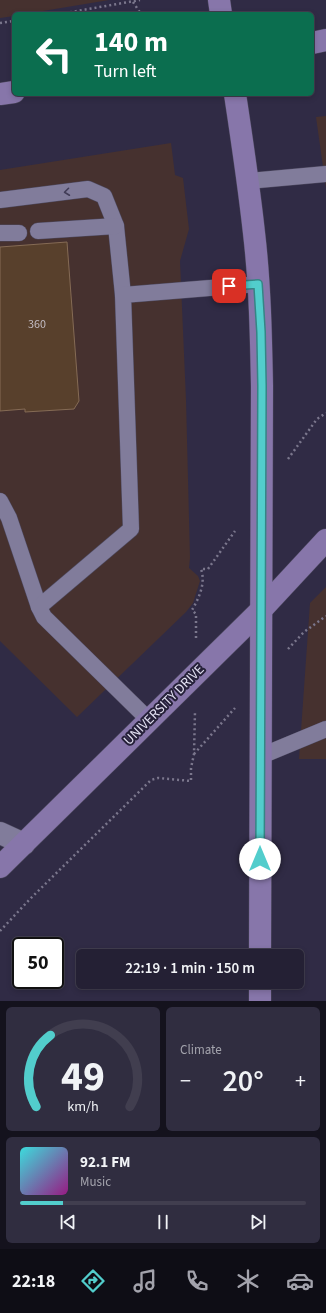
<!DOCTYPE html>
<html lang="en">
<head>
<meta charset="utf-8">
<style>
  :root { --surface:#242034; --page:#302d40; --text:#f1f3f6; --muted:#a3a3ac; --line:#413e4f; --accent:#52cdcc }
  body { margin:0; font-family:"Source Sans 3",sans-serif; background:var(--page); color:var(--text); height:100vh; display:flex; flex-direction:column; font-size:15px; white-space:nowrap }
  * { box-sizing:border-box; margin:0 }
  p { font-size:13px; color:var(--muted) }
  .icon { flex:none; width:22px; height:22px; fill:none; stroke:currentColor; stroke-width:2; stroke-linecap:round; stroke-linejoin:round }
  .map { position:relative; height:1001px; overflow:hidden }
  .sheet { display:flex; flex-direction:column; gap:6px; padding:6px; background:#14121d; flex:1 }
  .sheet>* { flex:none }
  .hud { position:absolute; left:12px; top:12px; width:302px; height:84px; border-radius:6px; box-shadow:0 2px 6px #0003,0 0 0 1px var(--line); background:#0b6e4f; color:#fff; overflow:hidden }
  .speed { position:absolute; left:12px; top:937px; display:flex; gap:8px; font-size:20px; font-weight:700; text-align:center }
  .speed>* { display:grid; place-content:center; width:52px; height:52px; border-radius:50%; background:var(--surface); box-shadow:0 2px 6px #0003,0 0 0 1px var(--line); line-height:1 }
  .speed .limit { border:2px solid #111; border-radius:6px; background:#fff; color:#111 }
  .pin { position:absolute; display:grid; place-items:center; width:34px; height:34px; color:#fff; margin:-17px; border-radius:8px; box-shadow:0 2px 6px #0006 }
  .me { position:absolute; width:44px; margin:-22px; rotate:0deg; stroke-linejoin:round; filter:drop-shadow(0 0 3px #0008) }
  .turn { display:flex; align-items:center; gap:14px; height:84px; padding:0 16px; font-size:18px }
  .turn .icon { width:52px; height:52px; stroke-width:2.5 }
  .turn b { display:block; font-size:28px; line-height:34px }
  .big { font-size:30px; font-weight:600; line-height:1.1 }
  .sheet .card { flex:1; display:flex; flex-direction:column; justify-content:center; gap:6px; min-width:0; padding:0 14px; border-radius:6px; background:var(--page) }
  .sheet .dial { align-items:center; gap:0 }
  .dial svg { height:104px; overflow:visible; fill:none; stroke:var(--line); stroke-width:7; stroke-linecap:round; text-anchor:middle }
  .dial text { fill:var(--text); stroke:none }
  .song { display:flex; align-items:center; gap:12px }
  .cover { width:48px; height:48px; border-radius:6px; background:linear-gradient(135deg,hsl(180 70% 55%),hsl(310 70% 35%)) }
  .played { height:4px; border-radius:2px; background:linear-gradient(90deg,var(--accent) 15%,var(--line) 15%) }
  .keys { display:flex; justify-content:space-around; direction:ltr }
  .heat { display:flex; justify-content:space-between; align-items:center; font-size:22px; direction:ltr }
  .sheet .tiles { flex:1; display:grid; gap:6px; grid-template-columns:1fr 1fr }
  .card:last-child { grid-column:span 2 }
  .trip { position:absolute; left:76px; top:949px; width:228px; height:40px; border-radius:6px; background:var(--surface); box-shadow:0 2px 6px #0003,0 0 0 1px var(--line); font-weight:600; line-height:40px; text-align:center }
  .menu { display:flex; height:64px; justify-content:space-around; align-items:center; background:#0e0d15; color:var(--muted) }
  .menu .icon { width:28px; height:28px }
  .menu .active { color:var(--accent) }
  .menu b { font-size:18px; color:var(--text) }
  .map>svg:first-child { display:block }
</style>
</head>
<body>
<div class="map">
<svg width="326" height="1001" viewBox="0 0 326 1001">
  <rect width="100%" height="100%" fill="#302b45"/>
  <!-- commercial -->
  <g fill="#46312f">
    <polygon points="0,0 109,0 25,14 14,14 14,16 0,18"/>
    <polygon points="326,116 326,188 316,117"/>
    <polygon points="171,143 175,175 183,178 189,229 180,261 186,400 190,558 189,568 198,576 200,581 193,603 186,612 77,717 0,641 0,170"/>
    <polygon points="326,587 326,759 299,759 310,603"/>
  </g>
  <!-- building -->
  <polygon fill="#58402c" stroke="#856b55" points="67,242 79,401 74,409 25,412 25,409 0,411 0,247"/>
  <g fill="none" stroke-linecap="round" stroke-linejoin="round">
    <!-- lane casing -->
    <g stroke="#4d495f" stroke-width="17">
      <g id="lane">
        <polyline points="248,181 326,174"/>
        <polyline points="0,200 88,189 104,196 116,226 123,295"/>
        <polyline points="38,231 116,226"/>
        <polyline points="0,233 19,233"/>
        <polyline points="0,501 9,518 39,607"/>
        <polyline points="149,720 44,617 39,607 131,529 123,295 258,284"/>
        <polyline points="261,756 326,729"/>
      </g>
    </g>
    <!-- street casing -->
    <g stroke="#4d495f" stroke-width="23">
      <polyline id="street" points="0,833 24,844"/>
    </g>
    <!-- secondary casing -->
    <g stroke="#4d495f" stroke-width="23">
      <g id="secondary">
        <polyline points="219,0 221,14"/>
        <polyline points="312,43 326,40"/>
        <polyline points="0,94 14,92"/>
        <path d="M235,94C242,140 249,187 254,233C260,284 261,335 262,386L260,956"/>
        <polyline points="0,867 262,609 326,540"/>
        <polyline points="260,1001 260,982"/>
      </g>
    </g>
    <!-- path -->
    <g stroke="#7b778d" stroke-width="2.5" stroke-dasharray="2 3" stroke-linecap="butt">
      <polyline points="133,2 141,14"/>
      <polyline points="60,14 140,0"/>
      <polyline points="0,23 14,21"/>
      <polyline points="288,459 317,419 326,413"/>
      <path d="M196,638V614L192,610C199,598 206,583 201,569H208L235,531"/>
      <polyline points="288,649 304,632 326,616"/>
      <polyline points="194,754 235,708"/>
      <polyline points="0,931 30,899 151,780 158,778 191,781 191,768 194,754 195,711"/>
    </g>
    <!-- lane -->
    <use href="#lane" stroke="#817c9b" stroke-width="16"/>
    <!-- street -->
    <use href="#street" stroke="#817c9b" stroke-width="22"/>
    <!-- secondary -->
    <use href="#secondary" stroke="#8776aa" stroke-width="22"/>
  </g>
  <!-- one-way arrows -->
  <defs><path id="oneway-chevron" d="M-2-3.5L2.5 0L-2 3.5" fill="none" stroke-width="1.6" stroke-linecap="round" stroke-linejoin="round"/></defs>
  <use stroke="#413c57" href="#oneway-chevron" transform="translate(67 192) rotate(173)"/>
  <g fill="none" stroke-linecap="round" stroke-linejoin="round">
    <!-- route casing -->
    <g stroke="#358585" stroke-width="10">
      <polyline id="route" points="229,286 258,284 261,332 262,386 260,859"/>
    </g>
    <!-- route -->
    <use href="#route" stroke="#52cdcc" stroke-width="7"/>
  </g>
  <g text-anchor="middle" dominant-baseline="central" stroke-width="4" stroke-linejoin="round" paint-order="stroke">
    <!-- number labels -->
    <g font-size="12" fill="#c0b9c0">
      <text x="37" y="324">360</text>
    </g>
    <!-- street labels -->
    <g font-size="14" fill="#e3e1f2" stroke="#26213a">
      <text transform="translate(164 705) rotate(-45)">UNIVERSITY DRIVE</text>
    </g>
  </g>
</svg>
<div class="speed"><div class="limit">50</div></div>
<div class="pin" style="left:229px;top:286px;background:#d93025"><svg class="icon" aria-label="arrive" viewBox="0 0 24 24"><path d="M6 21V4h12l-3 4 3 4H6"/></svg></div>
<svg class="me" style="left:260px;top:859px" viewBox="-20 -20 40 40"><circle r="19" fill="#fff"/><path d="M0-13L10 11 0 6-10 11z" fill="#52cdcc"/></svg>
<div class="trip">22:19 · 1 min · 150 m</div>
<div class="hud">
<div class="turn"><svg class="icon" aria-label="left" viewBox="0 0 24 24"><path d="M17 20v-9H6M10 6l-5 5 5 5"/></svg><div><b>140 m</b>Turn left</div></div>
</div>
</div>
<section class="sheet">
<div class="tiles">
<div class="card dial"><svg viewBox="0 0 100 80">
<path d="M14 69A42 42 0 1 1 86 69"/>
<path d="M14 69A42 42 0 0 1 25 14" stroke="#52cdcc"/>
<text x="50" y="56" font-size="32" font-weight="700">49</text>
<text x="50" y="72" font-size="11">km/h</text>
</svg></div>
<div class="card"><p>Climate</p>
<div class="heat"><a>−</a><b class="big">20°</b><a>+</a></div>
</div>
<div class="card">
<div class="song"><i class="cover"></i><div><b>92.1 FM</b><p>Music</p></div></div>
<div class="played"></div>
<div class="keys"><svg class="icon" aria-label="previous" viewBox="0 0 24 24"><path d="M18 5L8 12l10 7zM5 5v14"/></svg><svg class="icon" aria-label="pause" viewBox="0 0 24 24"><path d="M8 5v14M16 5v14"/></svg><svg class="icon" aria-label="next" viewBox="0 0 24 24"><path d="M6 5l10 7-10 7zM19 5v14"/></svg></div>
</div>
</div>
</section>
<nav class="menu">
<b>22:18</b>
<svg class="icon active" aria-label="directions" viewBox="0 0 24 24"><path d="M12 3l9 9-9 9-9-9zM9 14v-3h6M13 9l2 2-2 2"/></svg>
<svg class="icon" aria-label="music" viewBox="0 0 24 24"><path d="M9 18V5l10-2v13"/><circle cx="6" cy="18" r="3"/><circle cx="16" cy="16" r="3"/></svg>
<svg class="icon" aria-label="phone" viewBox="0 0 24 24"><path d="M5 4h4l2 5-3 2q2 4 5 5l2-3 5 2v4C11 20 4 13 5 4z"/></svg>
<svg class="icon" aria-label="climate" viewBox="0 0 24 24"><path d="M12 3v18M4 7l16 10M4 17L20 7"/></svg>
<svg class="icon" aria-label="car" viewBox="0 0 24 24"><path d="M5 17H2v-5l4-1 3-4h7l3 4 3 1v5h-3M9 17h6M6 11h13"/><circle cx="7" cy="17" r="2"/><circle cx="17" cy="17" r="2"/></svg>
</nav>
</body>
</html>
